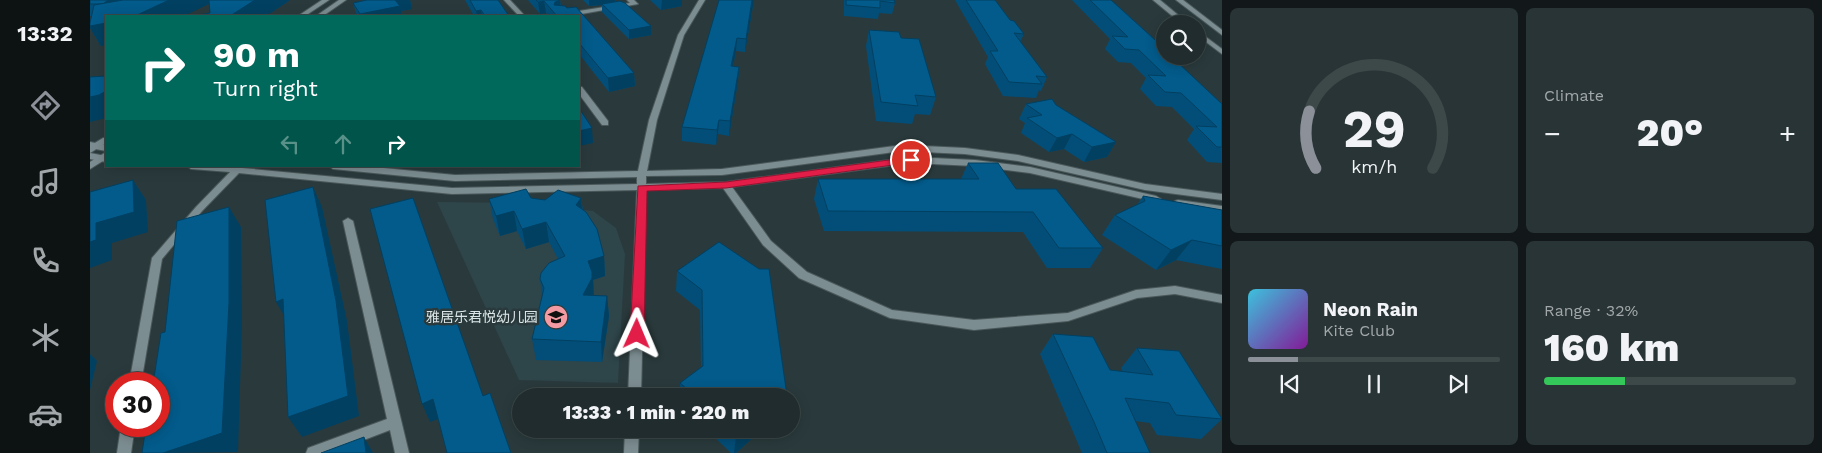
<!DOCTYPE html>
<html lang="en">
<head>
<meta charset="utf-8">
<style>
  :root { --surface:#202c2d; --page:#283435; --text:#f1f3f6; --muted:#a2a7aa; --line:#3d4849; --accent:#8c9099 }
  body { margin:0; font-family:"Work Sans","Noto Sans SC",sans-serif; background:var(--page); color:var(--text); height:100vh; display:flex; flex-direction:column; font-size:19px; white-space:nowrap }
  * { box-sizing:border-box; margin:0 }
  p { font-size:16px; color:var(--muted) }
  .icon { flex:none; width:28px; height:28px; fill:none; stroke:currentColor; stroke-width:2; stroke-linecap:round; stroke-linejoin:round }
  .map { position:relative; flex:1; overflow:hidden }
  .details { display:flex; flex-direction:column; gap:8px; padding:8px; background:#121819; width:600px }
  .details>* { flex:none }
  .hud { position:absolute; left:15px; top:15px; width:475px; height:152px; border-radius:0px; box-shadow:0 2px 12px #0003,0 0 0 1px var(--line); background:#00695c; color:#fff; overflow:hidden }
  .buttons { position:absolute; left:1066px; top:15px; display:grid; gap:10px }
  .buttons a { display:grid; place-items:center; width:50px; height:50px; border-radius:50%; background:var(--surface); box-shadow:0 2px 12px #0003,0 0 0 1px var(--line); font-size:25px }
  .speed { position:absolute; left:15px; top:372px; display:flex; gap:10px; font-size:25px; font-weight:700; text-align:center }
  .speed>* { display:grid; place-content:center; width:65px; height:65px; border-radius:50%; background:var(--surface); box-shadow:0 2px 12px #0003,0 0 0 1px var(--line); line-height:1 }
  .speed .limit { border:8px solid #d22; background:#fff; color:#111 }
  .pin { position:absolute; display:grid; place-items:center; width:42px; height:42px; color:#fff; margin:-21px; border:2px solid #fff; border-radius:50%; box-shadow:0 1px 5px #0007 }
  .me { position:absolute; width:55px; margin:-28px; rotate:1deg; stroke-linejoin:round; filter:drop-shadow(0 0 4px #0008) }
  .turn { display:flex; align-items:center; gap:18px; height:105px; padding:0 25px; font-size:22px }
  .turn .icon { width:65px; height:65px; stroke-width:2.5 }
  .turn b { display:block; font-size:35px; line-height:42px }
  .lanes { display:flex; align-items:center; height:48px; padding:0 25px; background:#0003; justify-content:center; gap:25px; direction:ltr }
  .lanes .off { opacity:.35 }
  .big { font-size:38px; font-weight:800; line-height:1.1 }
  .details .tile { flex:1; display:flex; flex-direction:column; justify-content:center; gap:8px; min-width:0; padding:0 18px; border-radius:8px; background:var(--page) }
  .details .dial { align-items:center; gap:0 }
  .dial svg { height:130px; overflow:visible; fill:none; stroke:var(--line); stroke-width:7; stroke-linecap:round; text-anchor:middle }
  .dial text { fill:var(--text); stroke:none }
  .song { display:flex; align-items:center; gap:15px }
  .cover { width:60px; height:60px; border-radius:8px; background:linear-gradient(135deg,hsl(190 70% 55%),hsl(290 70% 35%)) }
  .played { height:5px; border-radius:2px; background:linear-gradient(90deg,var(--accent) 20%,var(--line) 20%) }
  .keys { display:flex; justify-content:space-around; direction:ltr }
  .heat { display:flex; justify-content:space-between; align-items:center; font-size:28px; direction:ltr }
  .charge { height:8px; border-radius:4px; background:linear-gradient(90deg,#34c759 32%,var(--line) 0) }
  .details .tiles { flex:1; display:grid; gap:8px; grid-template-columns:repeat(2,1fr) }
  .trip { position:absolute; left:422px; top:388px; width:288px; height:50px; border-radius:25px; background:var(--surface); box-shadow:0 2px 12px #0003,0 0 0 1px var(--line); font-weight:800; line-height:50px; text-align:center }
  main { display:flex; flex:1; min-height:0 }
  .tab-bar { display:flex; flex-direction:column; width:90px; justify-content:space-around; align-items:center; background:#0d1212; color:var(--muted) }
  .tab-bar .icon { width:35px; height:35px }
  .tab-bar .current { color:var(--accent) }
  .tab-bar b { font-size:22px; color:var(--text) }
  .map>svg:first-child { display:block }
</style>
</head>
<body>
<main>
<nav class="tab-bar">
<b>13:32</b>
<svg class="icon current" aria-label="directions" viewBox="0 0 24 24"><path d="M12 3l9 9-9 9-9-9zM9 14v-3h6M13 9l2 2-2 2"/></svg>
<svg class="icon" aria-label="music" viewBox="0 0 24 24"><path d="M9 18V5l10-2v13"/><circle cx="6" cy="18" r="3"/><circle cx="16" cy="16" r="3"/></svg>
<svg class="icon" aria-label="phone" viewBox="0 0 24 24"><path d="M5 4h4l2 5-3 2q2 4 5 5l2-3 5 2v4C11 20 4 13 5 4z"/></svg>
<svg class="icon" aria-label="climate" viewBox="0 0 24 24"><path d="M12 3v18M4 7l16 10M4 17L20 7"/></svg>
<svg class="icon" aria-label="car" viewBox="0 0 24 24"><path d="M5 17H2v-5l4-1 3-4h7l3 4 3 1v5h-3M9 17h6M6 11h13"/><circle cx="7" cy="17" r="2"/><circle cx="17" cy="17" r="2"/></svg>
</nav>
<div class="map">
<svg width="1132" height="453" viewBox="0 0 1132 453">
  <rect width="100%" height="100%" fill="#2a3a3c"/>
  <!-- built -->
  <polygon fill="#2e454a" points="347,202 433,203 503,211 526,228 535,254 528,383 429,380"/>
  <g fill="none" stroke-linecap="round" stroke-linejoin="round">
    <!-- minor casing -->
    <g stroke="#4a585a" stroke-width="2">
      <g id="minor">
        <polygon points="414,0 420,0 435,16 429,16"/>
        <polygon points="537,0 544,0 548,4 480,16 467,16 470,14 540,3"/>
        <polygon points="609,0 615,0 594,35 567,120 557,171 632,169 812,145 875,148 928,155 1055,184 1132,194 1132,200 1055,190 928,161 875,154 812,151 632,175 556,176 556,184 636,182 821,157 885,160 940,167 1066,196 1071,199 1066,202 940,173 885,166 821,163 642,187 681,241 717,272 802,310 884,320 978,313 1046,290 1085,286 1132,295 1132,303 1085,294 1047,298 978,321 884,330 800,318 709,278 673,245 633,188 556,190 551,396 538,396 547,190 362,194 149,173 112,211 72,259 51,384 39,384 62,258 106,207 140,172 101,169 97,166 148,166 152,168 362,188 547,184 547,177 365,181 243,169 239,166 273,166 365,175 548,171 559,120 588,35"/>
        <polygon points="489,87 492,87 518,121 518,125 512,125 489,94"/>
        <polygon points="0,142 16,145 16,151 0,148"/>
        <polygon points="0,153 16,156 16,162 0,159"/>
        <polygon points="1088,200 1132,206 1132,212 1085,205 1083,203 1085,201"/>
        <polygon points="258,218 263,221 319,453 305,453 300,430 240,453 216,453 218,448 297,419 253,221"/>
        <polygon points="31,426 45,426 41,453 27,453"/>
        <polygon points="535,429 549,429 548,453 534,453"/>
      </g>
    </g>
    <!-- tertiary casing -->
    <g stroke="#4a585a" stroke-width="2">
      <g id="tertiary">
        <polygon points="232,0 239,0 215,16 208,16"/>
        <polygon points="249,0 256,0 233,16 226,16"/>
        <polygon points="1063,0 1070,0 1099,24 1092,24"/>
        <polygon points="1086,0 1093,0 1132,30 1132,35"/>
        <polygon points="1108,31 1132,49 1132,54 1108,36"/>
        <polygon points="13,138 16,138 16,143 0,153 0,146"/>
        <polygon points="16,152 16,159 0,169 0,162"/>
      </g>
    </g>
    <!-- minor -->
    <use href="#minor" fill="#7c8d91" fill-rule="evenodd"/>
    <!-- tertiary -->
    <use href="#tertiary" fill="#7c8d91" fill-rule="evenodd"/>
  </g>
  <!-- wall -->
  <g fill="#034e78">
    <polygon points="0,0 200,0 176,16 103,16 120,13 119,4 11,46 0,28 1,16 0,16"/>
    <polygon points="277,0 320,0 322,9 311,11 312,16 267,16 263,3"/>
    <polygon points="375,0 408,0 419,16 384,16"/>
    <polygon points="438,0 470,0 471,6 475,6 477,8 486,7 544,73 545,86 519,92 489,54 489,16 458,16 456,13 450,14"/>
    <polygon points="493,0 525,0 525,2 561,26 561,35 539,39 512,12 512,5 499,6"/>
    <polygon points="560,0 592,0 592,6 571,10"/>
    <polygon points="629,0 664,0 655,52 646,51 643,67 649,67 648,81 639,136 628,134 626,145 592,141 592,127"/>
    <polygon points="754,0 804,0 805,3 802,14 789,13 788,19 754,16"/>
    <polygon points="865,0 905,0 920,20 934,34 930,42 957,77 951,91 949,90 946,98 913,96 895,64 898,57"/>
    <polygon points="982,0 1021,0 1088,60 1087,62 1132,104 1132,163 1117,162 1097,140 1104,129 1082,107 1066,106 1050,89 1056,78 1041,63 1028,62 1015,49 1020,39"/>
    <polygon points="779,30 811,38 846,97 840,115 825,114 822,124 786,121 776,46"/>
    <polygon points="936,104 966,105 1026,142 1017,157 994,162 974,149 959,152 931,133 935,123 929,119"/>
    <polygon points="878,163 926,189 1013,248 1000,268 957,268 933,232 734,231 724,199 728,179 871,179"/>
    <polygon points="1053,196 1132,210 1132,269 1086,260 1066,270 1012,235 1025,215 1047,205"/>
    <polygon points="441,198 455,200 491,198 493,210 514,256 515,276 503,280 504,295 517,296 519,316 512,362 446,360 442,339 452,295 450,279 468,259 459,242 436,249 427,231 410,236 403,219 399,199"/>
    <polygon points="629,242 697,396 590,396 590,383 611,367 610,310 586,291 587,271"/>
    <polygon points="963,334 1020,370 1033,372 1031,368 1047,348 1132,419 1111,439 1067,435 1060,423 1045,421 1060,453 992,453 950,354"/>
    <polygon points="616,429 670,429 669,432 646,453 641,453"/>
  </g>
  <!-- shaded-wall -->
  <g fill="#024061">
    <polygon points="18,0 37,0 13,4"/>
    <polygon points="79,0 125,0 125,1 94,16 45,16"/>
    <polygon points="165,0 200,0 176,16 140,16"/>
    <polygon points="305,0 320,0 322,9 311,11 312,16 271,16 270,14"/>
    <polygon points="470,0 471,12 464,5 465,2"/>
    <polygon points="499,0 525,0 525,4 512,4 512,5 499,6"/>
    <polygon points="572,0 592,0 592,6 571,10"/>
    <polygon points="662,0 664,0 655,52 656,39"/>
    <polygon points="454,1 456,13 450,14 448,2"/>
    <polygon points="391,10 392,16 387,16 386,11"/>
    <polygon points="16,23 16,45 11,46 0,28 0,26"/>
    <polygon points="561,26 561,35 539,39 539,30"/>
    <polygon points="647,38 646,51 640,80 641,66"/>
    <polygon points="649,67 648,81 639,136 640,121"/>
    <polygon points="544,73 545,86 519,92 518,78"/>
    <polygon points="16,91 16,118 0,122 0,97"/>
    <polygon points="629,120 628,134 626,145 627,130"/>
    <polygon points="502,128 503,143 489,146 489,131"/>
    <polygon points="982,134 974,149 959,152 967,138"/>
    <polygon points="1026,142 1017,157 994,162 1002,147"/>
    <polygon points="43,180 56,200 58,232 22,243 22,260 0,268 0,242 6,223"/>
    <polygon points="223,187 232,207 257,321 269,416 212,437 198,417"/>
    <polygon points="491,198 493,218 486,205"/>
    <polygon points="139,207 151,227 152,324 148,452 73,453"/>
    <polygon points="424,211 427,231 410,236 406,216"/>
    <polygon points="456,222 459,242 436,249 432,229"/>
    <polygon points="1102,240 1086,260 1066,270 1081,250"/>
    <polygon points="514,256 515,276 503,280 504,299 493,295 498,261"/>
    <polygon points="517,296 519,316 512,362 511,342"/>
    <polygon points="193,299 198,322 186,302"/>
    <polygon points="0,354 7,361 0,390"/>
    <polygon points="343,399 351,418 340,422 332,404"/>
    <polygon points="654,429 670,429 669,432 646,453 644,453 646,436"/>
    <polygon points="274,437 283,453 276,453"/>
  </g>
  <!-- building -->
  <g fill="#035b8b" stroke="#024061">
    <polygon points="0,0 18,0 13,4 0,4"/>
    <polygon points="33,0 79,0 45,16 16,16 16,23 0,26 0,23 4,5"/>
    <polygon points="119,0 165,0 140,16 103,16 120,13"/>
    <polygon points="277,0 305,0 310,6 270,14 263,3"/>
    <polygon points="380,0 408,0 419,16 395,16 391,10 386,11"/>
    <polygon points="446,0 470,0 465,2 464,5 475,6 477,8 486,7 544,73 518,78 489,43 489,16 467,16 454,1 448,2"/>
    <polygon points="629,0 662,0 656,39 647,38 641,66 649,67 640,121 629,120 627,130 592,127"/>
    <polygon points="756,0 804,0 805,3 790,1 790,8 756,5"/>
    <polygon points="876,0 905,0 920,20 924,21 934,34 924,33 957,77 946,76 952,84 919,82 900,51 908,51"/>
    <polygon points="1000,0 1021,0 1075,49 1075,56 1084,56 1088,60 1085,60 1132,104 1132,147 1127,147 1106,126 1127,127 1091,93 1075,92 1058,75 1076,76 1049,50 1035,49 1022,36 1038,37"/>
    <polygon points="530,1 535,3 561,26 539,30 512,4"/>
    <polygon points="779,30 809,32 811,38 829,39 846,97 825,95 828,106 791,102"/>
    <polygon points="16,76 16,91 9,95 0,97 0,77"/>
    <polygon points="962,99 966,105 1026,142 1002,147 982,134 967,138 937,118 952,115 936,104"/>
    <polygon points="489,108 502,128 489,131"/>
    <polygon points="878,163 908,163 926,189 966,189 1013,248 969,248 943,212 738,211 728,179 889,179"/>
    <polygon points="43,180 44,212 6,223 6,240 0,242 0,192"/>
    <polygon points="223,187 246,301 258,396 198,417 193,299 186,302 175,200"/>
    <polygon points="436,189 441,198 455,200 468,190 491,198 486,205 496,212 507,229 514,256 498,261 502,272 502,278 493,295 517,296 511,342 442,339 454,288 450,279 451,273 459,263 475,256 456,222 432,229 424,211 406,216 399,199"/>
    <polygon points="1053,196 1132,210 1132,246 1102,240 1081,250 1025,215 1055,201"/>
    <polygon points="323,198 393,396 400,393 421,453 357,453 343,399 332,404 280,209"/>
    <polygon points="139,207 139,303 132,433 73,453 52,453 56,426 69,426 69,384 63,384 71,333 75,332 87,221"/>
    <polygon points="629,242 669,269 679,269 697,396 605,396 590,383 613,366 612,290 587,271"/>
    <polygon points="963,334 1003,337 1020,370 1063,375 1047,348 1089,351 1132,419 1086,415 1079,403 1035,398 1060,453 1017,453 1004,422"/>
    <polygon points="639,429 654,429 646,436"/>
    <polygon points="274,437 276,453 231,453"/>
  </g>
  <!-- route -->
  <polygon fill="#e11d48" stroke="#92132f" points="821,157 826,160 825,162 636,188 557,191 554,334 552,338 547,339 542,338 540,334 548,186 636,182"/>
  <!-- icons -->
  <defs>
    <g id="school-disc" transform="scale(1.25)"><circle r="9.5" fill="#f49aa2" stroke="#2a3a3c"/><path d="M0-5L7-2L0 1L-7-2ZM-4 1L0 2.5L4 1V4Q0 6-4 4Z" fill="#111"/></g>
  </defs>
  <g fill-rule="evenodd">
    <use href="#school-disc" x="466" y="317"/>
  </g>
  <g text-anchor="middle" dominant-baseline="central" stroke-width="5" stroke-linejoin="round" paint-order="stroke">
    <!-- poi labels -->
    <g font-size="14" fill="#dbe5e7" stroke="#2a3a3c" text-anchor="end">
      <text x="448" y="317">雅居乐君悦幼儿园</text>
    </g>
  </g>
</svg>
<div class="buttons">
<a><svg class="icon" aria-label="search" viewBox="0 0 24 24"><circle cx="10" cy="10" r="6"/><path d="M15 15l6 6"/></svg></a>
</div>
<div class="speed"><div class="limit">30</div></div>
<div class="pin" style="left:821px;top:160px;background:#d93025"><svg class="icon" aria-label="arrive" viewBox="0 0 24 24"><path d="M6 21V4h12l-3 4 3 4H6"/></svg></div>
<svg class="me" style="left:547px;top:334px" viewBox="-20 -20 40 40"><path d="M0-17L14 15 0 8-14 15z" fill="#e11d48" stroke="#fff" stroke-width="4"/></svg>
<div class="trip">13:33 · 1 min · 220 m</div>
<div class="hud">
<div class="turn"><svg class="icon" aria-label="right" viewBox="0 0 24 24"><path d="M7 20v-9h11M14 6l5 5-5 5"/></svg><div><b>90 m</b>Turn right</div></div>
<div class="lanes"><svg class="icon off" aria-label="left" viewBox="0 0 24 24"><path d="M17 20v-9H6M10 6l-5 5 5 5"/></svg><svg class="icon off" aria-label="ahead" viewBox="0 0 24 24"><path d="M12 20V5M6 11l6-6 6 6"/></svg><svg class="icon" aria-label="right" viewBox="0 0 24 24"><path d="M7 20v-9h11M14 6l5 5-5 5"/></svg></div>
</div>
</div>
<section class="details">
<div class="tiles">
<div class="tile dial"><svg viewBox="0 0 100 80">
<path d="M14 69A42 42 0 1 1 86 69"/>
<path d="M14 69A42 42 0 0 1 10 34" stroke="#8c9099"/>
<text x="50" y="56" font-size="32" font-weight="700">29</text>
<text x="50" y="72" font-size="11">km/h</text>
</svg></div>
<div class="tile"><p>Climate</p>
<div class="heat"><a>−</a><b class="big">20°</b><a>+</a></div>
</div>
<div class="tile">
<div class="song"><i class="cover"></i><div><b>Neon Rain</b><p>Kite Club</p></div></div>
<div class="played"></div>
<div class="keys"><svg class="icon" aria-label="previous" viewBox="0 0 24 24"><path d="M18 5L8 12l10 7zM5 5v14"/></svg><svg class="icon" aria-label="pause" viewBox="0 0 24 24"><path d="M8 5v14M16 5v14"/></svg><svg class="icon" aria-label="next" viewBox="0 0 24 24"><path d="M6 5l10 7-10 7zM19 5v14"/></svg></div>
</div>
<div class="tile"><p>Range · 32%</p><b class="big">160 km</b><div class="charge"></div></div>
</div>
</section>
</main>
</body>
</html>
